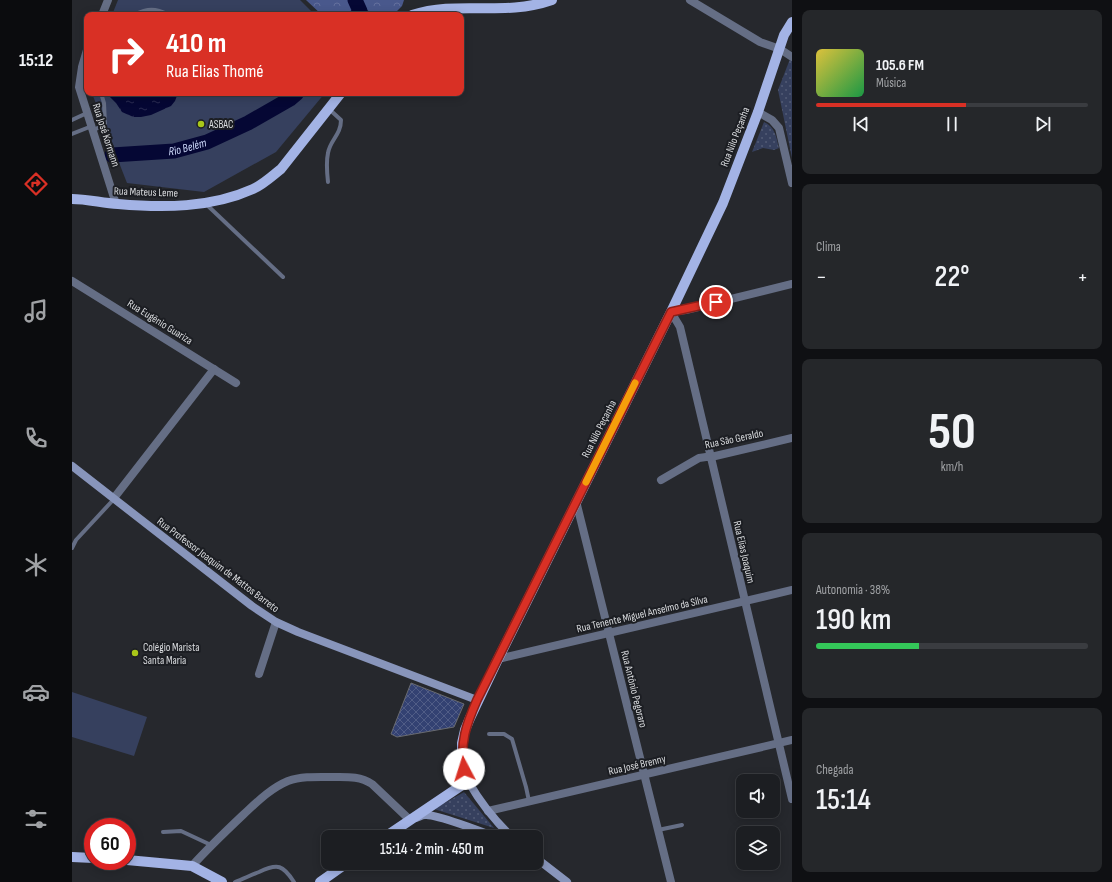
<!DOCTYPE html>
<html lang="pt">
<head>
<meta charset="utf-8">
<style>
  :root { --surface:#1c1e22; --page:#25272a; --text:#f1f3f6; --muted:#a0a2a5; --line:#3a3c40; --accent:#d93025 }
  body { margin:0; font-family:"Sofia Sans Condensed",sans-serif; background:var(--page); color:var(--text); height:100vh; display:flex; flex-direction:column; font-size:15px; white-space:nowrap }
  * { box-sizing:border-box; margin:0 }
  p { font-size:13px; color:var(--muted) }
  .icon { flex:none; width:22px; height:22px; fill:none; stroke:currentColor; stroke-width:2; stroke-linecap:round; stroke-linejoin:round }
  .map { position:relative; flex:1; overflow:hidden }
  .panel { display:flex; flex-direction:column; gap:10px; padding:10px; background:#0f1013; width:320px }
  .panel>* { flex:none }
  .guide { position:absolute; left:12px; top:12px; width:380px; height:84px; border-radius:8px; box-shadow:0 2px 10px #0003,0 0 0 1px var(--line); background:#d93025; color:#fff; overflow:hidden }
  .fabs { position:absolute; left:664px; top:774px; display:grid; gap:8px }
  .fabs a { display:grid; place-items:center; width:44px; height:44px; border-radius:8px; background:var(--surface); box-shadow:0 2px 10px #0003,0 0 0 1px var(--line); font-size:20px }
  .speed { position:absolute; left:12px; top:818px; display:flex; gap:8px; font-size:20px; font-weight:700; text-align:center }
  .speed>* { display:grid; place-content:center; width:52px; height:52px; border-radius:50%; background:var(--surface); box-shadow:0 2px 10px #0003,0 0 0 1px var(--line); line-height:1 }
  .speed .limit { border:6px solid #d22; background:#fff; color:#111 }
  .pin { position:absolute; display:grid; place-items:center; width:34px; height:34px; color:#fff; margin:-17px; border:2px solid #fff; border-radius:50%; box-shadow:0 1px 4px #0007 }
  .me { position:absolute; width:44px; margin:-22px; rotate:355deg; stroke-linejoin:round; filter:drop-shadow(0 0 3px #0008) }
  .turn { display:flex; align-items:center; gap:14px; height:84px; padding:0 16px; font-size:18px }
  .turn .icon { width:52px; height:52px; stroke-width:2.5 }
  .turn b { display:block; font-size:28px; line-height:34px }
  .big { font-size:30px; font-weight:600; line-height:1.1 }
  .panel .card { flex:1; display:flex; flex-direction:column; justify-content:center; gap:6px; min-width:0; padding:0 14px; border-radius:8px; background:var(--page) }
  .panel .dial { align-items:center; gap:0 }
  .dial b { font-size:52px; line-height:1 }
  .song { display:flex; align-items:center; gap:12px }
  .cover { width:48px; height:48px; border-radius:6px; background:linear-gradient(135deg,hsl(50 70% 55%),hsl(140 70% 35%)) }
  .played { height:4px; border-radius:2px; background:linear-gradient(90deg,var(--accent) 55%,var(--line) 55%) }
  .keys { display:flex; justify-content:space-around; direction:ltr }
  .heat { display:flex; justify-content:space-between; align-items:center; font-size:22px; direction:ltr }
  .charge { height:6px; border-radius:3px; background:linear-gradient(90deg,#34c759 38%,var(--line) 0) }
  .trip { position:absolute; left:249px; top:830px; width:222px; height:40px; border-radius:8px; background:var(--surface); box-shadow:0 2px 10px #0003,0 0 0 1px var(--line); font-weight:600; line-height:40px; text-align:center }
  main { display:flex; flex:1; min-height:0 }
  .menu { display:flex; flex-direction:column; width:72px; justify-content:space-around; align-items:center; background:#0b0c0e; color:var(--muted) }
  .menu .icon { width:28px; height:28px }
  .menu .current { color:var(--accent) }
  .menu b { font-size:18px; color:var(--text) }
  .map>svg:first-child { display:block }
</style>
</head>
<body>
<main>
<nav class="menu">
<b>15:12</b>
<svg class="icon current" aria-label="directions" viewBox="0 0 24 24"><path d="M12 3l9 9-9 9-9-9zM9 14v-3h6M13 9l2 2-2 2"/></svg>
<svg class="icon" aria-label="music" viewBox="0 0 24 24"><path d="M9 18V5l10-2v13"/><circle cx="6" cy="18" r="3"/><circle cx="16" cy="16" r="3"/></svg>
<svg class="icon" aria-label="phone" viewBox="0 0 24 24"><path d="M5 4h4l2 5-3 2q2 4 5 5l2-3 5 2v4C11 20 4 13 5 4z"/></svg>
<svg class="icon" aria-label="climate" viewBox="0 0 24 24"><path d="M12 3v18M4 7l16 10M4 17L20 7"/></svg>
<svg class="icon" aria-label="car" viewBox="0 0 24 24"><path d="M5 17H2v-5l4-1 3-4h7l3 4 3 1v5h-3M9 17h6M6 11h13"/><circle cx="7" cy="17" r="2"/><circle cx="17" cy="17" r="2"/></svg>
<svg class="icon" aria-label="filters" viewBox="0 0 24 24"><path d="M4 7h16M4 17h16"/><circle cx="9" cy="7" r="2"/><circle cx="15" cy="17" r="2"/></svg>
</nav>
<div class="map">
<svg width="720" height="882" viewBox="0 0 720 882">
  <defs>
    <pattern id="forest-crowns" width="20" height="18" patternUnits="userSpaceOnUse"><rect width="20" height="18" fill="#49588c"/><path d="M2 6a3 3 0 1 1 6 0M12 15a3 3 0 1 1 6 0" fill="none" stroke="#636f9c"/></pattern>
    <pattern id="park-dots" width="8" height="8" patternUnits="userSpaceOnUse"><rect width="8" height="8" fill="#36405e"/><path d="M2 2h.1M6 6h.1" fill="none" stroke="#525b75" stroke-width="1.8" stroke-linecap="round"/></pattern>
    <pattern id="water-ripples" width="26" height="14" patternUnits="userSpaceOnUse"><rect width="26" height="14" fill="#050734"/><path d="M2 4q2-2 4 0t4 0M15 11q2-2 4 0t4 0" fill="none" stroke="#292b51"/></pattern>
    <pattern id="building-cross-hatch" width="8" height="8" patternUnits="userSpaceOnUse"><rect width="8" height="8" fill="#334172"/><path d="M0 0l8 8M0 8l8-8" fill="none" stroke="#505c86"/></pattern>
  </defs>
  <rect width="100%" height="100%" fill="#26282d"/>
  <!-- grass -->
  <g fill="#36405e">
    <polygon points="46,0 228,0 243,15 40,15"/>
    <polygon points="21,93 253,93 204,152 132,192 55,183 21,96"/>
    <polygon points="0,692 75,717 62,756 0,737"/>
  </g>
  <!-- forest -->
  <polygon fill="url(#forest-crowns)" points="234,0 332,0 330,6 321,15 303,15 295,10 291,15 250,15"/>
  <!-- park -->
  <g fill="url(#park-dots)">
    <polygon points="718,59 720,61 720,158 706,90"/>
    <path d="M692,122C703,127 704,136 707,148L702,150L691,148L680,152Z"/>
    <polygon points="392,792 422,828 362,809"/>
  </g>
  <!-- water -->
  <polygon fill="url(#water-ripples)" points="34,93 106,93 103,101 99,106 79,115 69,117 61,117 50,112 44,103"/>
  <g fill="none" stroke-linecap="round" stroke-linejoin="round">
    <!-- river -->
    <g stroke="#050734" stroke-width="15">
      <polyline points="283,0 288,11 285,15"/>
      <path id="s1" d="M40,155L102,151L135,142L176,123L218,99L225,93"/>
    </g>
  </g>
  <!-- building -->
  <polygon fill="url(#building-cross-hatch)" stroke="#696b71" points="339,683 392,704 382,727 325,737 319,734"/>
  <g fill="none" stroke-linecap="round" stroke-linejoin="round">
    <!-- service -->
    <g stroke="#656e85" stroke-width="4">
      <path d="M62,15C76,8 83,8 97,15"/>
      <polyline points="0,120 15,113"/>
      <polyline points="22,130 33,124 32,103 29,93"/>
      <polyline points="0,134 20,126"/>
      <path d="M256,182C255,173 254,162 256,153C258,140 269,135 269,120L257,109"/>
      <polyline points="135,205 211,277"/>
      <polyline points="0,548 4,540 42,499"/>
      <polyline points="417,734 432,734 440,739 454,787 457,801"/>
      <polyline points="586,830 610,825"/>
      <polyline points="91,832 109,831 139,845"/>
      <path d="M163,882C171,879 179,875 187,872C206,863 211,865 222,882"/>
    </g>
    <!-- minor -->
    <g stroke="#656e85" stroke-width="8">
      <polyline points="30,15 36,0"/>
      <polyline points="708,49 720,57"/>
      <polyline points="15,50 10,67 7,87 44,204"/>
      <polyline points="686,112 700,120 707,128 720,183"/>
      <polyline points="0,281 164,383"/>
      <polyline points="720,284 614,310 599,312 608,327 720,799"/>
      <polyline points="589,480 627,458 634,457 639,457 720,438"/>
      <polyline points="42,498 142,369"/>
      <polyline points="504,501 599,882"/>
      <polyline points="426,659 720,590"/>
      <polyline points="187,674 204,622"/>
      <polyline points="416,811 720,740"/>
      <path d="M120,866C136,848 154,831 172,814C185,802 199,788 216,781C230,776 246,777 261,777C275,777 288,776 300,784L338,820"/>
    </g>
    <!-- tertiary -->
    <polyline stroke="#656e85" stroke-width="8" points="618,0 688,42 708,49"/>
    <!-- secondary -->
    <g stroke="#8895bb" stroke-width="8">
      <polyline points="0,466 180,606 204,622 226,632 405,700"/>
      <path d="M396,781C408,802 422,820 440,837"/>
      <path d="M344,818C347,817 350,815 353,815C364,814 411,832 423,837"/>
      <polyline points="464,858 495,882"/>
    </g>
    <!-- primary -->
    <g stroke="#a3b3e5" stroke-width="10">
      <path d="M340,15C387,0 431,17 480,0"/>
      <path d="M0,199C15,199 30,203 46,204C91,208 139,208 181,189C192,184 200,176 209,169L269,93"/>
      <polyline points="313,837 396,781 390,756 390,743 393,730 398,718 426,659 599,312 651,203 686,112 712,35 720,22"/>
      <polyline points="0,857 21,858"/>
      <polyline points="55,860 120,866 150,882"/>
      <polyline points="248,882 275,863"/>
    </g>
  </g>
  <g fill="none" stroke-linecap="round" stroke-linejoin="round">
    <!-- route casing -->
    <g stroke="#8d1f18" stroke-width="10">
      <path id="route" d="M392,769C388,742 394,725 405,700L599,312L644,302"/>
    </g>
    <!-- route -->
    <use href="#route" stroke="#d93025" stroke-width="7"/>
    <!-- slow -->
    <polyline stroke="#f59e0b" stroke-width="7" points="514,482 563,383"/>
  </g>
  <!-- markers -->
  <g fill="#a9c719" stroke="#1c1e23" stroke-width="1.5">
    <circle cx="129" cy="124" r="4"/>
    <circle cx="63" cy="653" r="4"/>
  </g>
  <g text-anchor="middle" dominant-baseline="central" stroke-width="4" stroke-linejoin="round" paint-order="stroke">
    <!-- poi labels -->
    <g font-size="11" fill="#dadcdf" stroke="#1c1e23" text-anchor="start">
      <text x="137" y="124">ASBAC</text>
      <text x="71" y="647">Colégio Marista<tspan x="71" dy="13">Santa Maria</tspan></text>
    </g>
    <!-- street labels -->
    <g font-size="11" fill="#dadcdf" stroke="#1c1e23">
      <text transform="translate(34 135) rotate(72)">Rua José Kormann</text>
      <text transform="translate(663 137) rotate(-69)">Rua Nilo Peçanha</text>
      <text transform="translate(74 192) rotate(2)">Rua Mateus Leme</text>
      <text transform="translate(88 322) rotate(32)">Rua Eugênio Guariza</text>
      <text transform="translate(527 429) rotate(-63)">Rua Nilo Peçanha</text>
      <text transform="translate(662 439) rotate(-12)">Rua São Geraldo</text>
      <text transform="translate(672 552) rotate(77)">Rua Elias Joaquim</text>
      <text transform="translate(146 565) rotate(37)">Rua Professor Joaquim de Mattos Barreto</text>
      <text transform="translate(570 614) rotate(-13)">Rua Tenente Miguel Anselmo da Silva</text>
      <text transform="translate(562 689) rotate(76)">Rua Antônio Pegoraro</text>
      <text transform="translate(565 765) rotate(-13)">Rua José Brenny</text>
    </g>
    <!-- water labels -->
    <g font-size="12" font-style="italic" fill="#d0dcfc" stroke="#1c1e23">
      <text stroke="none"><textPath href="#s1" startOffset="76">Rio Belém</textPath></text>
    </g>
  </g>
</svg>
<div class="fabs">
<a><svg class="icon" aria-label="sound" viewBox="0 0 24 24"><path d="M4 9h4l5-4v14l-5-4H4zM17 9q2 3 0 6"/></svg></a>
<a><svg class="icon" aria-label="layers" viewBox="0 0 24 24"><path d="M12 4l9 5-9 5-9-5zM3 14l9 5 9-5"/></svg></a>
</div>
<div class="speed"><div class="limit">60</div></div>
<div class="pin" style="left:644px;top:302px;background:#d93025"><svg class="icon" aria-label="arrive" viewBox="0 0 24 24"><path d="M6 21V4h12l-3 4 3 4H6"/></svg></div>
<svg class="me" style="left:392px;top:769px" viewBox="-20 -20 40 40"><circle r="19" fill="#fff"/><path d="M0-13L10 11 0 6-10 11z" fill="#d93025"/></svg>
<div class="trip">15:14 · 2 min · 450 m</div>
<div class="guide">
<div class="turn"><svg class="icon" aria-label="right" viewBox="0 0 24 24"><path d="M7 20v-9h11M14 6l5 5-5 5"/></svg><div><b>410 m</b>Rua Elias Thomé</div></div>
</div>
</div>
<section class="panel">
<div class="card">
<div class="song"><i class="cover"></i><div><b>105.6 FM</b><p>Música</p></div></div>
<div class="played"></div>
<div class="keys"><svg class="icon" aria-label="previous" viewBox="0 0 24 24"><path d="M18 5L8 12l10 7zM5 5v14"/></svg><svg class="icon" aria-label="pause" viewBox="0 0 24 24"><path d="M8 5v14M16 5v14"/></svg><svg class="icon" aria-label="next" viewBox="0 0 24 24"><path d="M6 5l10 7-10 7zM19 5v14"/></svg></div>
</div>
<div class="card"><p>Clima</p>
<div class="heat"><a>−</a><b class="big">22°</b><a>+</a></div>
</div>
<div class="card dial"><b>50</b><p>km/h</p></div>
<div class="card"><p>Autonomia · 38%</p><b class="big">190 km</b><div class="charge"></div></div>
<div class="card"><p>Chegada</p><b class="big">15:14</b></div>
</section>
</main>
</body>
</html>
